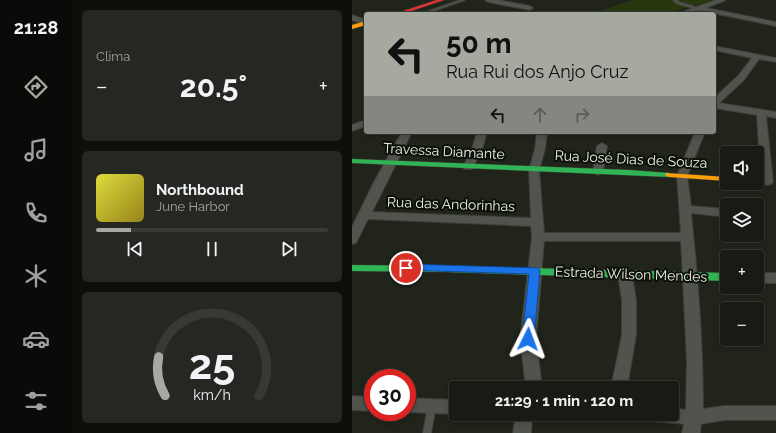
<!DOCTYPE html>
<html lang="pt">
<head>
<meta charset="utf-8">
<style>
  :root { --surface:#181b14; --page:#252822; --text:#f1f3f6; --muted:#9fa1a0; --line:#363934; --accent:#a5a99f }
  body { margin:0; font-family:Raleway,sans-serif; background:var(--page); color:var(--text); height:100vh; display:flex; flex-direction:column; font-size:15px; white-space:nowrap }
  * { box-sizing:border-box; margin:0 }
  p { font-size:13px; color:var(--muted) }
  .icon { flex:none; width:22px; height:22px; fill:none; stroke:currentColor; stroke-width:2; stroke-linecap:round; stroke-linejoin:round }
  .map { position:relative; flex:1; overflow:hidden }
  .drawer { display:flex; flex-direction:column; gap:10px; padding:10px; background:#0d0f0b; width:280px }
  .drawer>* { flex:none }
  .banner { position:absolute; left:12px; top:12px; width:352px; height:122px; border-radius:4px; box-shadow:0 2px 6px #0003,0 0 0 1px var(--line); background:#a5a99f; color:#111; overflow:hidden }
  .fabs { position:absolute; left:368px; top:146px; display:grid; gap:8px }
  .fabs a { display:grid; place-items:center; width:44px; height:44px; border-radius:4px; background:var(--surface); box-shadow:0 2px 6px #0003,0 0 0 1px var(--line); font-size:20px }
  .speed { position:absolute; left:12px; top:369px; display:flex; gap:8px; font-size:20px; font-weight:700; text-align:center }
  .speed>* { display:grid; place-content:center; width:52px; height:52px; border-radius:50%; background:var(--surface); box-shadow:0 2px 6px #0003,0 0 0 1px var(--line); line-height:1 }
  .speed .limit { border:6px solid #d22; background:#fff; color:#111 }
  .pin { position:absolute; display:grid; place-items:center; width:34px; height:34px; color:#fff; margin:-17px; border:2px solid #fff; border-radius:50%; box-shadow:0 1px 4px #0007 }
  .me { position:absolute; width:44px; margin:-22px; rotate:3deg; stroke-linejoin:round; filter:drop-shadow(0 0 3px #0008) }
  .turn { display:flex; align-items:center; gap:14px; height:84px; padding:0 16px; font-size:18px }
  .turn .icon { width:52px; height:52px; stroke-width:2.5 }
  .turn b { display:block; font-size:28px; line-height:34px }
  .lanes { display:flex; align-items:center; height:38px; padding:0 16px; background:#0003; justify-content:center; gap:20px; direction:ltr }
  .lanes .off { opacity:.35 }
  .big { font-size:30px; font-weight:700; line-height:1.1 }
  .drawer .tile { flex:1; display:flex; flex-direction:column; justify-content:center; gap:6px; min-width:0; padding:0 14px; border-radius:6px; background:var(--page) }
  .drawer .dial { align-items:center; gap:0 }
  .dial svg { height:104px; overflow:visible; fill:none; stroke:var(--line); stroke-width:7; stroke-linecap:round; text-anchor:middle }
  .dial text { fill:var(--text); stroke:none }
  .song { display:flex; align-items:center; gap:12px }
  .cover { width:48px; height:48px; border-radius:6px; background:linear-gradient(135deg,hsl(60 70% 55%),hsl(50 70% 35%)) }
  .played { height:4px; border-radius:2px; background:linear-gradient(90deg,var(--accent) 15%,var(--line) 15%) }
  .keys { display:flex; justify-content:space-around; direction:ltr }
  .heat { display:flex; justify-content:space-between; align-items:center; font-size:22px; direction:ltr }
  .trip { position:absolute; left:97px; top:381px; width:230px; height:40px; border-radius:4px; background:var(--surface); box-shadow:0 2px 6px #0003,0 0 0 1px var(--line); font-weight:700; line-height:40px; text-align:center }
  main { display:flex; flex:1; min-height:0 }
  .dock { display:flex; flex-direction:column; width:72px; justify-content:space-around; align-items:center; background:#0a0b08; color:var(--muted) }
  .dock .icon { width:28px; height:28px }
  .dock .on { color:var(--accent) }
  .dock b { font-size:18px; color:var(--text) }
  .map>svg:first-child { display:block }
</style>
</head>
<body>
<main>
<nav class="dock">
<b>21:28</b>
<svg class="icon on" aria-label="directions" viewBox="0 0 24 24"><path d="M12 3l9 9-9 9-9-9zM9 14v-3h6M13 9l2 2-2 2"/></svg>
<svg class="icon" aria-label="music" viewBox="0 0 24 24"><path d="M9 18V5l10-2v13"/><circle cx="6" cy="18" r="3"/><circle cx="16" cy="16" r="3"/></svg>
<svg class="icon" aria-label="phone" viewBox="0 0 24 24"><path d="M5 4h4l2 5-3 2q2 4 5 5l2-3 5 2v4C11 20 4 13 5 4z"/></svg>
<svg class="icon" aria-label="climate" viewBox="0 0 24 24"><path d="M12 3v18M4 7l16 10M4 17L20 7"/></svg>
<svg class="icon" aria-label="car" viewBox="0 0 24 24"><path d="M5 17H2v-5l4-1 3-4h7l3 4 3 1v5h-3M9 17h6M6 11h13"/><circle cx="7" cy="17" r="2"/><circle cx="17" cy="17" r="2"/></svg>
<svg class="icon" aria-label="filters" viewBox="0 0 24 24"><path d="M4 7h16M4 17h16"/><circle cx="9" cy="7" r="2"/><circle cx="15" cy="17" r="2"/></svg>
</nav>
<section class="drawer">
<div class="tile"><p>Clima</p>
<div class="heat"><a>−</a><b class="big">20.5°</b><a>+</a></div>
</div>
<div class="tile">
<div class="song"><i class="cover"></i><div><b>Northbound</b><p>June Harbor</p></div></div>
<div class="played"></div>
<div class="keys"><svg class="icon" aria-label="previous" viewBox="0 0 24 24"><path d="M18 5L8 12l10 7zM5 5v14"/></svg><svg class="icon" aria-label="pause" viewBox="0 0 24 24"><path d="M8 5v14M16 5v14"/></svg><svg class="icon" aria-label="next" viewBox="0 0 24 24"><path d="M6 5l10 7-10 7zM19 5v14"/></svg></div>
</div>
<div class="tile dial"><svg viewBox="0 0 100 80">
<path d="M14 69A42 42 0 1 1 86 69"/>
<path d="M14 69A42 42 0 0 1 9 39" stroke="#a5a99f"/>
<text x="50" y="56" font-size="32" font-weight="700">25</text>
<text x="50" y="72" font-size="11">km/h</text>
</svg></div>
</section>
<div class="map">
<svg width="424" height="433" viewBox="0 0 424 433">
  <rect width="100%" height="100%" fill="#20241b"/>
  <!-- green -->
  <polygon fill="#28380e" points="280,0 361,0 311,14 258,14 249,11"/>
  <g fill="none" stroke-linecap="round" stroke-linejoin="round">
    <!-- lane casing -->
    <g stroke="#3b3e37" stroke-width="2">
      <g id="lane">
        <polygon points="108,0 113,0 73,14 68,14"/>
        <polygon points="321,0 325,0 327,2 347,8 345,9 325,4"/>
        <polygon points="80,402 83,403 84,406 79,433 71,433 76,406 77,403"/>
      </g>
    </g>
    <!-- street casing -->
    <g stroke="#3b3e37" stroke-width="2">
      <g id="street">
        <polygon points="133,0 146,0 178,6 181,8 178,10 136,2"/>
        <polygon points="364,0 374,0 354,8 424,22 424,26 346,10 334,14 324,14"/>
        <polygon points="0,15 14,20 14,25 0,20"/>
        <polygon points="362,46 424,58 424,62 407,59 392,80 367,103 424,112 424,118 414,116 421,182 419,184 415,185 409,182 405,115 362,108 362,98 386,76 400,58 362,50"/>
        <polygon points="14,120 14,126 0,131 0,125"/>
        <path d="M50,132H60L20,212L179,218L177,170L183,149L185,132H195L193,149L187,170L192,233H329L325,176L343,132H353L335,176L339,206L375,209V217L339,213C346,279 351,343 351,409L372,406H424V420H372L349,424L348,433H330L332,424L302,421L296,419L294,414H320V408L334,410L335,361L329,241H192L184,339L190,388H174L168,339L180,237L179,226L16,219L4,243L0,244V227L22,182Z"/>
        <polygon points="125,132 135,132 130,149 120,169 112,169 111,167 120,149"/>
        <polygon points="250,143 255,146 251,172 246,175 241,172 245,146"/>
        <polygon points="273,270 278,272 280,275 284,300 284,335 275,388 259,388 270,335 270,300 266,275 268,272"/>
        <rect x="405" y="273" width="19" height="10"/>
        <polygon points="0,396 21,397 21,411 0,410"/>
        <polygon points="55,398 104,400 105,414 55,412"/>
        <polygon points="164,414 180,414 179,433 161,433"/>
      </g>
    </g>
    <!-- fast casing -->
    <g stroke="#3b3e37" stroke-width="1">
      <g id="fast">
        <polygon points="0,159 277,170 317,173 321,175 317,177 0,163"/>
        <polygon points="0,265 94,266 375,273 375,281 94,272 0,271"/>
      </g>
    </g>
    <!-- slow casing -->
    <g stroke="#3b3e37" stroke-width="1">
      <g id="slow">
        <polygon points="14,21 14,25 0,29 0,25"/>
        <polygon points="314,173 375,177 375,181 317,177 313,175"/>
      </g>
    </g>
    <!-- jam casing -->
    <g stroke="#3b3e37" stroke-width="1">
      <polygon id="jam" points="85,0 92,0 50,14 42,14"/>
    </g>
    <!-- lane -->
    <use href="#lane" fill="#50544d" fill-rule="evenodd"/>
    <!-- street -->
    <use href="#street" fill="#50544d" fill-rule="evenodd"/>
    <!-- fast -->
    <use href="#fast" fill="#30b455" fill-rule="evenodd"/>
    <!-- slow -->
    <use href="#slow" fill="#ff9f0a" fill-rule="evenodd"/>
    <!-- jam -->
    <use href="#jam" fill="#e5322d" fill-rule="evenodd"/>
  </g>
  <!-- route -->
  <polygon fill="#1a73e8" stroke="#114b97" points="54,264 186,268 188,270 182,339 180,342 176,343 172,342 170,339 177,274 50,270 49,268"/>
  <g text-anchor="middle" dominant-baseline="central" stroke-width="4" stroke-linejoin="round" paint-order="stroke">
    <!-- street labels -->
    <g font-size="14" fill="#ecf1e6" stroke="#0c1008">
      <text transform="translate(92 151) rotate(3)">Travessa Diamante</text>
      <text transform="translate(279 159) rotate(3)">Rua José Dias de Souza</text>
      <text transform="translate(99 204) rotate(2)">Rua das Andorinhas</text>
      <text transform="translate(279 274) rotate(2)">Estrada Wilson Mendes</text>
    </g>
  </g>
</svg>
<div class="fabs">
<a><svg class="icon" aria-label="sound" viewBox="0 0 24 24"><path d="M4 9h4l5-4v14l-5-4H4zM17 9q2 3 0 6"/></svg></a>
<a><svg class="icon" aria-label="layers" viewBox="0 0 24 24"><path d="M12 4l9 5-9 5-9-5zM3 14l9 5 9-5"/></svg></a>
<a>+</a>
<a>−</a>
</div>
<div class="speed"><div class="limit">30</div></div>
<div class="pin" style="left:54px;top:268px;background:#d93025"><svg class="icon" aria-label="arrive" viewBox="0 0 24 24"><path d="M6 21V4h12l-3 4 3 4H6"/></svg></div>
<svg class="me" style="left:176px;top:339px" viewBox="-20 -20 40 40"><path d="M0-17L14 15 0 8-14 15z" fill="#1a73e8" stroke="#fff" stroke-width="4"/></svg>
<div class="trip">21:29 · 1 min · 120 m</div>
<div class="banner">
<div class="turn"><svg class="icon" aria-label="left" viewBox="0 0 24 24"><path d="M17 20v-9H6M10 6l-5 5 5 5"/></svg><div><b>50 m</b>Rua Rui dos Anjo Cruz</div></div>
<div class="lanes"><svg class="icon" aria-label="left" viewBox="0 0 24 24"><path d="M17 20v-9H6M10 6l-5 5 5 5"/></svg><svg class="icon off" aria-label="ahead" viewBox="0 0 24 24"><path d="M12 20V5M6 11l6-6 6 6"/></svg><svg class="icon off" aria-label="right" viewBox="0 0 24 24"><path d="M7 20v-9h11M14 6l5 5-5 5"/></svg></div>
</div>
</div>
</main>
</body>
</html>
